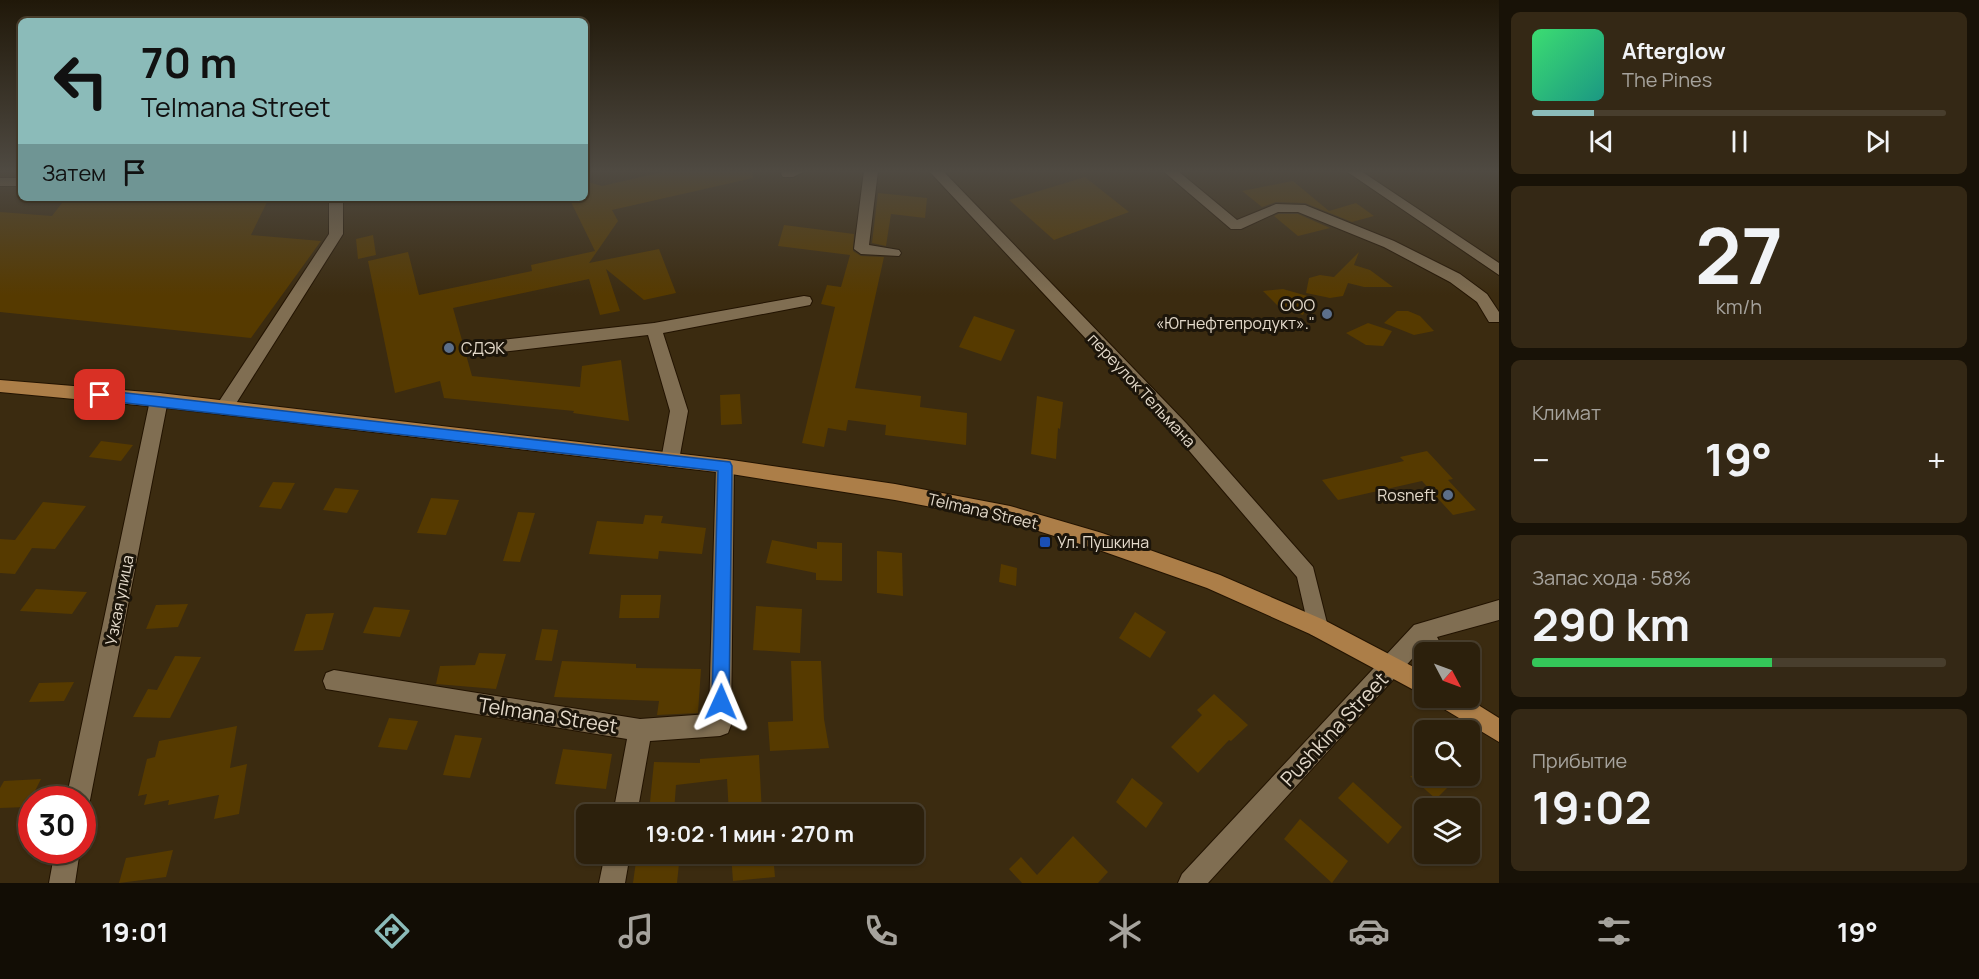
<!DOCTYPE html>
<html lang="ru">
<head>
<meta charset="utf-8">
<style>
  :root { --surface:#2c200c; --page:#342815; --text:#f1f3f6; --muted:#a6a39d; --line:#483e2d; --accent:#8bbbb9 }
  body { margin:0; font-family:Manrope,sans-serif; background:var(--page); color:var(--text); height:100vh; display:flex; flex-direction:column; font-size:22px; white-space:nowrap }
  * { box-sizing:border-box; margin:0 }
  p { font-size:20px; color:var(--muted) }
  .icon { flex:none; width:33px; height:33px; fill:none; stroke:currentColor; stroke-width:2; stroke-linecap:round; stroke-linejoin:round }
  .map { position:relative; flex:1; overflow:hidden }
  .drawer { display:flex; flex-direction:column; gap:12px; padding:12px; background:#181207; width:480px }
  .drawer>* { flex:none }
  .guide { position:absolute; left:18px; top:18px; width:570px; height:183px; border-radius:9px; box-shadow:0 2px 4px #0004,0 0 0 2px var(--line); background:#8bbbb9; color:#111; overflow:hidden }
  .needle { width:39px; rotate:131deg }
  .fabs { position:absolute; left:1414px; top:642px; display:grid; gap:12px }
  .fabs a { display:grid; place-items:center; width:66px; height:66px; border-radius:9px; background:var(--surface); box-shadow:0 2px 4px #0004,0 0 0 2px var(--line); font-size:30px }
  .speed { position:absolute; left:18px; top:786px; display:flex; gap:12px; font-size:30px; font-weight:700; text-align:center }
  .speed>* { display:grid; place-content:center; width:78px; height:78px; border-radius:50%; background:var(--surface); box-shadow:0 2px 4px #0004,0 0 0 2px var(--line); line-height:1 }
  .speed .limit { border:9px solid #d22; background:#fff; color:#111 }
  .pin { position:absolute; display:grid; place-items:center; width:51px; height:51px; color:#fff; margin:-26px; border-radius:12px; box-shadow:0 3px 9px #0006 }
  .me { position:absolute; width:66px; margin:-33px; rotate:1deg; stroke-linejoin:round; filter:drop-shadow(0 0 4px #0008) }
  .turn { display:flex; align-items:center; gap:21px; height:126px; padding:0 24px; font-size:27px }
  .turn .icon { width:78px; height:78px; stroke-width:2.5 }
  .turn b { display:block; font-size:42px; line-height:51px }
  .then { display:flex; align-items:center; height:57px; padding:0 24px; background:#0003; gap:12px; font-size:22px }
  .big { font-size:45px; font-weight:700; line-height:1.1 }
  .drawer .tile { flex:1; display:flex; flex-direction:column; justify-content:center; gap:9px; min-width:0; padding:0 21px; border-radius:9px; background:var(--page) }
  .drawer .dial { align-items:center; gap:0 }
  .dial b { font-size:78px; line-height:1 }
  .song { display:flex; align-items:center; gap:18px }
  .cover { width:72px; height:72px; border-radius:9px; background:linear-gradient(135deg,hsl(140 70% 55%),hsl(170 70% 35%)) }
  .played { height:6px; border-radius:3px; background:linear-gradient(90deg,var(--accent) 15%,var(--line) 15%) }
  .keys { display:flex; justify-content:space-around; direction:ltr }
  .heat { display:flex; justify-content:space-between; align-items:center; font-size:33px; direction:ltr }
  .charge { height:9px; border-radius:4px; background:linear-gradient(90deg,#34c759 58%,var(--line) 0) }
  .trip { position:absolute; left:576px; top:804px; width:348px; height:60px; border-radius:9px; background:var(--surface); box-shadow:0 2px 4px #0004,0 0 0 2px var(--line); font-weight:700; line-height:60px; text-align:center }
  .tab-bar { display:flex; height:96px; justify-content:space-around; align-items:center; background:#120d05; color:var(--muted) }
  .tab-bar .icon { width:42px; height:42px }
  .tab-bar .selected { color:var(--accent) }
  .tab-bar b { font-size:27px; color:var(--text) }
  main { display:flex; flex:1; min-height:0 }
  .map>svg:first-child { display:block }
</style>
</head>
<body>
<main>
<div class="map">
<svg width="1499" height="883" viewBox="0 0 1499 883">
  <rect width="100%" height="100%" fill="#3b2b10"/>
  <!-- building -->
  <g fill="#563a00">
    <polygon points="667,171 752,171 753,178 612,210 618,221 589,263 659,249 676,293 644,300 606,269 620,311 600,315 589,279 453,308 472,376 580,387 582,366 621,360 629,421 573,413 574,411 444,398 440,381 395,393 368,261 408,252 419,295 532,271 531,265 595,251 569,198 585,198 585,181 602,186"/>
    <polygon points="1085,177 1129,212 1054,240 1009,200"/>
    <polygon points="1293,181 1329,211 1356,203 1374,216 1352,222 1305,203 1276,202 1262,207 1242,191"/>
    <polygon points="878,193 927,198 925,218 891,214 886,246 872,243"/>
    <polygon points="269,198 251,235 321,241 251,338 0,312 0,212 52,216 65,199"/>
    <polygon points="1278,214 1298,214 1330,228 1298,236 1274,216"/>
    <polygon points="784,225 854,234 853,251 861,256 884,257 855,388 921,396 920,407 967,413 966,445 885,435 886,425 848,420 846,431 828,428 824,447 802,443 835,307 821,304 827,285 841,287 850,255 778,246"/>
    <polygon points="373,235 376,255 358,259 356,239"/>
    <polygon points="1359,252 1354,265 1370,270 1393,287 1364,287 1348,283 1343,296 1330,298 1306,293 1309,278 1320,275 1334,277"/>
    <polygon points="1283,289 1311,297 1303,315 1280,308 1263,291"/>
    <polygon points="1397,311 1408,311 1420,316 1434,331 1414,335 1384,323"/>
    <polygon points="974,316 1015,330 1001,361 959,347"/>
    <polygon points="1368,323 1392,331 1383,346 1366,345 1346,333"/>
    <polygon points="740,394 742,424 721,425 720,395"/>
    <polygon points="1037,396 1063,402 1060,429 1058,428 1056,459 1031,454"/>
    <polygon points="101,441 133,445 121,461 89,457"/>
    <polygon points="1427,451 1453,479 1448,480 1476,510 1453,515 1422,481 1338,500 1322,480 1404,461 1400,457"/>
    <polygon points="273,482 295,483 281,509 259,507"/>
    <polygon points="335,488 359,490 347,513 323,510"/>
    <polygon points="431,498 459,500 446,535 417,533"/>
    <polygon points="43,502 86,506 55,549 32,548 15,574 0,573 0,539 15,540"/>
    <polygon points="518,512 535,513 520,562 503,561"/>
    <polygon points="645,515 663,516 661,523 706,528 702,554 659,551 658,559 589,554 597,521 643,524"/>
    <polygon points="772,540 817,549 817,542 842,543 842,581 816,580 816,573 766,563"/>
    <polygon points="877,551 902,553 903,596 877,593"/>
    <polygon points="1001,564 1017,568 1016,586 999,582"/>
    <polygon points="36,589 87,592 72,614 20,611"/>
    <polygon points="621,595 661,595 659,618 619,618"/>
    <polygon points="188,604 178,627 146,629 156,605"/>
    <polygon points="756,606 802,609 800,653 753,650"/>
    <polygon points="374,607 410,610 400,637 363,633"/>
    <polygon points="1135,612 1166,632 1150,658 1119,638"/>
    <polygon points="334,613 323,650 294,651 306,614"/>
    <polygon points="542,629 558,630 552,661 535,660"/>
    <polygon points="479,653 506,654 496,689 436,684 440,666 475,665"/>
    <polygon points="175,656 201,657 170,718 133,717 148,689 157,690"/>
    <polygon points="562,661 636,664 636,668 701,669 698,713 657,715 659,701 554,697"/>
    <polygon points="791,661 821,661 824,719 829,748 770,751 768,722 793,721"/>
    <polygon points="74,682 64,701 29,702 39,683"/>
    <polygon points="1214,694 1248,725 1231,741 1229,740 1198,773 1171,747 1202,715 1197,710"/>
    <polygon points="389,718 418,721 407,750 378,747"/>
    <polygon points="237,726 230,768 247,764 239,814 214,819 219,795 168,805 169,800 144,805 147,794 138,796 147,759 155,757 159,741"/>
    <polygon points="455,735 482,738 470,778 443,775"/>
    <polygon points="563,749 612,754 606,789 555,784"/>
    <polygon points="759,755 762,814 729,814 727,779 676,785 674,812 649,812 654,762 700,763 700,759"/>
    <polygon points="1410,776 1459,776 1436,799"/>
    <polygon points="1132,778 1163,803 1146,828 1116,802"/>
    <polygon points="41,779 27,807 0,808 0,788 4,781"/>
    <polygon points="1353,782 1402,827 1388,844 1338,798"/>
    <polygon points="1300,819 1348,861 1332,883 1284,839"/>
    <polygon points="1073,836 1108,872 1098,883 1022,883 1009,869 1021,857 1037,875"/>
    <polygon points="173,850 166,877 119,883 126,858"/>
    <polygon points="637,854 680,854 677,883 633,883"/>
    <polygon points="731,854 773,854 775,877 733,881"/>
  </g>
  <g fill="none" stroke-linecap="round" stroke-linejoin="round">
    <!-- minor casing -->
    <g stroke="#221300" stroke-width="2">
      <g id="minor">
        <polygon points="783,171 805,171 793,177 783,177 781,174"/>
        <polygon points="864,171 878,171 869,245 899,250 901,253 899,256 861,254 854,249"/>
        <polygon points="929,171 943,171 1186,423 1313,567 1328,627 1324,634 1317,637 1310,634 1297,577 1174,433"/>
        <polygon points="1163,171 1178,171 1237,220 1276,204 1305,205 1394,241 1460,274 1487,294 1499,312 1499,322 1489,322 1477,302 1450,282 1384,247 1298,212 1278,212 1241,229 1231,229"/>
        <polygon points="1346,171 1361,171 1499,263 1499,275"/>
        <rect x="0" y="178" width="21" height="8"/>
        <polygon points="329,198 343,198 343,234 230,413 224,415 218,413 215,408 218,403 329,234"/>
        <polygon points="804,296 810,297 812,301 810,305 663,333 688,411 679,460 676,465 670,467 664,465 661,460 670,411 648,335 484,354 478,352 476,348 478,344 484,342 654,323"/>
        <polygon points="159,393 165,395 168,400 90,800 87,809 82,810 82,800 66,800 150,400 153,395"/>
        <polygon points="725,459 732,461 734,466 731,725 728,733 720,736 650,741 637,814 613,814 627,739 326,689 323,681 326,673 334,670 640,719 709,714 716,466 718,461"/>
        <polygon points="1499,600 1499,620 1437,637 1445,652 1425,652 1425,657 1421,649 1208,883 1178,883 1182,874 1414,625"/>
        <polygon points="55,850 80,850 75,883 49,883"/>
        <polygon points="605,854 630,854 625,883 599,883"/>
      </g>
    </g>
    <!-- major casing -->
    <g stroke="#221300" stroke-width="2">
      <g id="major">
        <polygon points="0,380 159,393 725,459 895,484 1010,506 1102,533 1220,575 1324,620 1425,673 1425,696 1310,634 1207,588 1102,551 1010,522 895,500 725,473 159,407 0,392"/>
        <polygon points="1436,698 1467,698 1499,718 1499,742 1439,706"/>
      </g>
    </g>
    <!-- minor -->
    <use href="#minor" fill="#806e52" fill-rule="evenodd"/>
    <!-- major -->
    <use href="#major" fill="#ac7e48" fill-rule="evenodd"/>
  </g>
  <!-- sky -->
  <linearGradient id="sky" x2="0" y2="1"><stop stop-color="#201809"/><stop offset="0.58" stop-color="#4f4a42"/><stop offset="1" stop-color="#4f4a42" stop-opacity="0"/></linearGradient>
  <rect width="1499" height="295" fill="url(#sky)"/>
  <!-- route -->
  <polygon fill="#1a73e8" stroke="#114b97" stroke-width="1.5" points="100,390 730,462 732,466 729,702 727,707 721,710 715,707 712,702 718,471 100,400 94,395"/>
  <!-- markers -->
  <g fill="#5c6f8a" stroke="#1c150a" stroke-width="2">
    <circle cx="1327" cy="314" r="6"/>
    <circle cx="449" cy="348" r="6"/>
    <circle cx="1448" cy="495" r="6"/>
  </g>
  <rect fill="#1a4fb4" stroke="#1c150a" stroke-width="2" x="1039" y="536" width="12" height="12" rx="3"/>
  <g text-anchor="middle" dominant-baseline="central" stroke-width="6" stroke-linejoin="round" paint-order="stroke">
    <!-- poi labels -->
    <g font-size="16" fill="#e3d9ca" stroke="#1c150a" text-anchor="end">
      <text x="1315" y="305">ООО<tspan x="1315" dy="18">«Югнефтепродукт»."</tspan></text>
      <text x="461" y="348" text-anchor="start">СДЭК</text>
      <text x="1436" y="495">Rosneft</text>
      <text x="1057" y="542" text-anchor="start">Ул. Пушкина</text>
    </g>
    <!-- street labels -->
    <g font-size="16" fill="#e3d9ca" stroke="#1c150a">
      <text transform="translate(1142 390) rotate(47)">переулок Тельмана</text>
      <text transform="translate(983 511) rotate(13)">Telmana Street</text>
      <text transform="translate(119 600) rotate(-79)">Узкая улица</text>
    </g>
    <!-- near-street labels -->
    <g font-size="20" fill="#e3d9ca" stroke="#1c150a">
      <text transform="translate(548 715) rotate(9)">Telmana Street</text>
      <text transform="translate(1334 729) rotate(-47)">Pushkina Street</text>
    </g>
  </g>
</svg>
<div class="fabs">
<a><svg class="needle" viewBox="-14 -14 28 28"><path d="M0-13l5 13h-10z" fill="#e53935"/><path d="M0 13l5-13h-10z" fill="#a6a39d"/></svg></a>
<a><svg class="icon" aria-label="search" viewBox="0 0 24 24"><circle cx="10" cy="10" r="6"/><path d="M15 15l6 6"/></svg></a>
<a><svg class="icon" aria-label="layers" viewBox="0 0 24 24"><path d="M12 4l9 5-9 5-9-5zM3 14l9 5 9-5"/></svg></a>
</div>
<div class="speed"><div class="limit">30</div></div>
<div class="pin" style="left:100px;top:395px;background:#d93025"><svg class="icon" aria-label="arrive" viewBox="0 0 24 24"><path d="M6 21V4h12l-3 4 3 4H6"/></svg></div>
<svg class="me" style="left:721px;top:702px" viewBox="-20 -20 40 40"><path d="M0-17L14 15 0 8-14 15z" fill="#1a73e8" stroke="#fff" stroke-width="4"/></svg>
<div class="trip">19:02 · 1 мин · 270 m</div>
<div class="guide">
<div class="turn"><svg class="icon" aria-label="left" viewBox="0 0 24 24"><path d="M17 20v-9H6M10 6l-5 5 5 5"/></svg><div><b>70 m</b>Telmana Street</div></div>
<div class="then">Затем<svg class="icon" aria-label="arrive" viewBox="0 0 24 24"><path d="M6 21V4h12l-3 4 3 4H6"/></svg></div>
</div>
</div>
<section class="drawer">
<div class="tile">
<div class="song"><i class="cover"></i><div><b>Afterglow</b><p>The Pines</p></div></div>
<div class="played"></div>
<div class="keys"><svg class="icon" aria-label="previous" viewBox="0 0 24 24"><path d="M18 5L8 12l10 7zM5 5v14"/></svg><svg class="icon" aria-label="pause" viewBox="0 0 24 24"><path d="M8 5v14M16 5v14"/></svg><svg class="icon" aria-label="next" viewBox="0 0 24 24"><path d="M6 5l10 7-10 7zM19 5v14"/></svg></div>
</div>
<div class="tile dial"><b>27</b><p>km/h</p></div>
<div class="tile"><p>Климат</p>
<div class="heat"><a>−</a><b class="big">19°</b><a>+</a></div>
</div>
<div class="tile"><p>Запас хода · 58%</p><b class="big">290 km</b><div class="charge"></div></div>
<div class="tile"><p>Прибытие</p><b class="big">19:02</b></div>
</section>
</main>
<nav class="tab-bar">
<b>19:01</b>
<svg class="icon selected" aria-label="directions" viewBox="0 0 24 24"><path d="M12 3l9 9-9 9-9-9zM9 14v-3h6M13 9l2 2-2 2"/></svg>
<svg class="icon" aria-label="music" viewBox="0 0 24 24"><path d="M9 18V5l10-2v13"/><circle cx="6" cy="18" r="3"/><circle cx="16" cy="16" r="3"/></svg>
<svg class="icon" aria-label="phone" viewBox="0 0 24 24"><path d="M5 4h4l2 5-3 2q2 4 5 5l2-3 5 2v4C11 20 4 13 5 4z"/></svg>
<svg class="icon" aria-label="climate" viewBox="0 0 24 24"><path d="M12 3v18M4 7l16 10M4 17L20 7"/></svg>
<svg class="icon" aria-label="car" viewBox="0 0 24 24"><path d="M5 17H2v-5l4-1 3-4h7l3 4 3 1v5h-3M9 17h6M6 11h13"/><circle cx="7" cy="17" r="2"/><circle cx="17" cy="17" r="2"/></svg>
<svg class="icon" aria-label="filters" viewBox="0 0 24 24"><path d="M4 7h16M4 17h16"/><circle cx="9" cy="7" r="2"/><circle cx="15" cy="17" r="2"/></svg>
<b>19°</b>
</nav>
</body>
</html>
